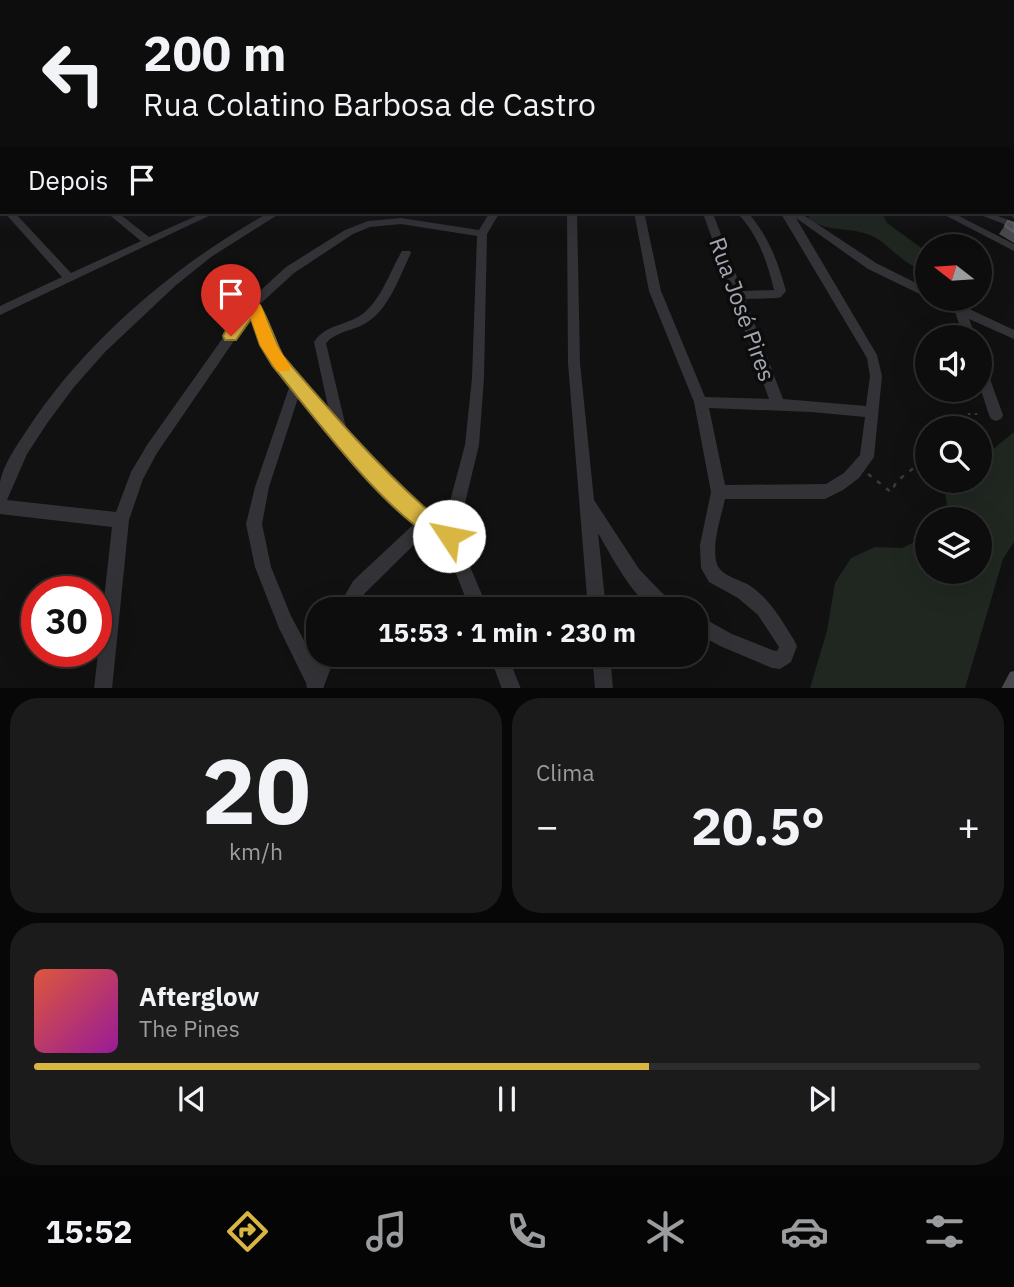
<!DOCTYPE html>
<html lang="pt">
<head>
<meta charset="utf-8">
<style>
  :root { --surface:#0d0d0e; --page:#1b1b1c; --text:#f1f3f6; --muted:#9a9c9e; --line:#2d2d2e; --accent:#d9b542 }
  body { margin:0; font-family:"IBM Plex Sans",sans-serif; background:var(--page); color:var(--text); height:100vh; display:flex; flex-direction:column; font-size:26px; white-space:nowrap }
  * { box-sizing:border-box; margin:0 }
  p { font-size:23px; color:var(--muted) }
  .icon { flex:none; width:38px; height:38px; fill:none; stroke:currentColor; stroke-width:2; stroke-linecap:round; stroke-linejoin:round }
  .map { position:relative; height:688px; overflow:hidden }
  .drawer { display:flex; flex-direction:column; gap:10px; padding:10px; background:#070708; flex:1 }
  .drawer>* { flex:none }
  .top-card { position:absolute; left:0px; top:0px; width:1015px; height:214px; box-shadow:0 7px 28px #0002,0 0 0 2px var(--line); background:#0d0d0e; color:var(--text); overflow:hidden }
  .needle { width:46px; rotate:287deg }
  .tools { position:absolute; left:915px; top:234px; display:grid; gap:14px }
  .tools a { display:grid; place-items:center; width:77px; height:77px; border-radius:50%; background:var(--surface); box-shadow:0 7px 28px #0002,0 0 0 2px var(--line); font-size:35px }
  .speed { position:absolute; left:21px; top:576px; display:flex; gap:14px; font-size:35px; font-weight:700; text-align:center }
  .speed>* { display:grid; place-content:center; width:91px; height:91px; border-radius:50%; background:var(--surface); box-shadow:0 7px 28px #0002,0 0 0 2px var(--line); line-height:1 }
  .speed .limit { border:10px solid #d22; background:#fff; color:#111 }
  .pin { position:absolute; display:grid; place-items:center; width:60px; height:60px; color:#fff; margin:-72px -30px; border-radius:50% 50% 50% 0; rotate:-45deg; box-shadow:0 0 7px #0007 }
  .pin .icon { rotate:45deg }
  .me { position:absolute; width:77px; margin:-38px; rotate:304deg; stroke-linejoin:round; filter:drop-shadow(0 0 5px #0008) }
  .turn { display:flex; align-items:center; gap:24px; height:147px; padding:0 28px; font-size:32px }
  .turn .icon { width:91px; height:91px; stroke-width:2.5 }
  .turn b { display:block; font-size:49px; line-height:60px }
  .then { display:flex; align-items:center; height:66px; padding:0 28px; background:#0003; gap:14px; font-size:26px }
  .big { font-size:52px; font-weight:800; line-height:1.1 }
  .drawer .tile { flex:1; display:flex; flex-direction:column; justify-content:center; gap:10px; min-width:0; padding:0 24px; border-radius:28px; background:var(--page) }
  .drawer .dial { align-items:center; gap:0 }
  .dial b { font-size:91px; line-height:1 }
  .song { display:flex; align-items:center; gap:21px }
  .cover { width:84px; height:84px; border-radius:10px; background:linear-gradient(135deg,hsl(10 70% 55%),hsl(300 70% 35%)) }
  .played { height:7px; border-radius:4px; background:linear-gradient(90deg,var(--accent) 65%,var(--line) 65%) }
  .keys { display:flex; justify-content:space-around; direction:ltr }
  .heat { display:flex; justify-content:space-between; align-items:center; font-size:38px; direction:ltr }
  .drawer .tiles { flex:1; display:grid; gap:10px; grid-template-columns:1fr 1fr }
  .tile:last-child { grid-column:span 2 }
  .trip { position:absolute; left:306px; top:597px; width:402px; height:70px; border-radius:28px; background:var(--surface); box-shadow:0 7px 28px #0002,0 0 0 2px var(--line); font-weight:800; line-height:70px; text-align:center }
  .dock { display:flex; height:112px; justify-content:space-around; align-items:center; background:#050506; color:var(--muted) }
  .dock .icon { width:49px; height:49px }
  .dock .selected { color:var(--accent) }
  .dock b { font-size:32px; color:var(--text) }
  .map>svg:first-child { display:block }
</style>
</head>
<body>
<div class="map">
<svg width="1014" height="689" viewBox="0 0 1014 689">
  <rect width="100%" height="100%" fill="#111112"/>
  <!-- green -->
  <g fill="#202721">
    <path d="M809,212H881L887,223L927,252V270C907,270 890,244 872,236C850,226 828,233 809,219Z"/>
    <polygon points="1014,432 1014,542 1003,559 965,688 810,688 827,631 835,583 851,558 875,547 902,548 927,536 928,572 980,572 980,520 939,520 947,507 944,482 980,481 980,460"/>
  </g>
  <g fill="none" stroke-linecap="round" stroke-linejoin="round">
    <!-- path-far1 -->
    <polyline stroke="#393a3e" stroke-width="2" stroke-dasharray="2.5 4.5" stroke-linecap="butt" points="954,429 966,414 981,414"/>
    <!-- path -->
    <polyline stroke="#393a3e" stroke-width="2.5" stroke-dasharray="4.5 7" stroke-linecap="butt" points="868,474 891,492 897,481 928,457"/>
    <!-- minor -->
    <g fill="#333337" fill-rule="evenodd">
      <polygon points="1013,151 1014,152 1014,158 1013,157"/>
      <polygon points="2,162 2,168 0,169 0,163"/>
      <polygon points="2,202 2,208 0,209 0,203"/>
      <polygon points="1013,210 1014,210 1014,218 1006,212 1013,212"/>
      <polygon points="4,212 14,212 71,273 141,241 106,212 117,212 149,237 205,212 217,212 0,315 0,306 62,277"/>
      <path d="M270,212H282L211,257L175,286L105,352L74,387L48,422L27,454L7,500L116,512L131,472L147,445L249,301L286,267L345,230L368,221L401,218L479,230L490,212H500L487,234L484,378L479,445L457,536L488,609H470L443,541L428,531L365,593L356,609H337L353,581L416,522L368,476L299,395L269,487L262,524L271,567L291,616L315,661L318,653V654H336L323,689H307L306,683L279,628L255,567L246,524L255,487L290,385L267,355L251,316L157,453L143,479L129,520L112,689H94L112,527L0,514C0,504 0,492 0,482C3,465 17,445 27,430C85,341 177,263 270,212ZM401,224L477,236L472,378L465,445L444,524L396,485L347,432L326,343C337,331 353,331 366,323C389,310 400,275 411,253L410,251H402C390,271 383,296 365,312C349,326 326,323 314,342L329,411L276,349L259,305L294,273L353,234L370,227Z"/>
      <path d="M567,212H577L580,363L594,500L639,569L662,593L676,603L679,609C672,609 662,611 656,609C636,604 608,550 598,533L606,609H588L568,363Z"/>
      <path d="M634,212H747C768,234 778,262 786,291L781,297L777,298L745,299L783,399L866,406L870,376L867,358L780,212H799L876,263L928,289V298L868,269L796,218L877,355L882,376L874,457L859,478L843,490L825,499H725C721,518 711,545 717,564C720,575 740,580 749,585C770,599 781,619 794,640L797,646L791,662L780,669L772,668L720,646L696,633V614L732,634L772,650L777,651L779,647L758,615L738,598L709,582L701,568L700,545L711,492L694,402L649,291ZM645,216H704L769,399L705,397L661,291ZM714,216H740C759,237 768,264 774,290L742,291ZM709,408L811,412L865,417L860,455L844,473L826,484L725,485Z"/>
      <polygon points="939,212 951,212 1014,244 1014,251"/>
      <polygon points="973,212 987,212 1014,222 1014,228"/>
      <polygon points="931,299 948,299 1014,330 1014,339 969,319 976,338 964,338 955,312"/>
      <polygon points="980,363 984,364 986,368 1003,415 1001,419 996,421 991,419 989,415 980,387"/>
      <polygon points="489,654 507,654 521,689 502,689"/>
      <polygon points="592,654 610,654 613,689 595,689"/>
    </g>
  </g>
  <!-- wall -->
  <g fill="#48484d">
    <polygon points="1008,221 1014,223 1014,243 999,234"/>
    <polygon points="1014,671 1014,689 1001,689 1010,672"/>
  </g>
  <!-- building -->
  <polygon fill="#525257" stroke="#5f6065" stroke-width="2" points="1008,221 1014,223 1014,232 1005,226"/>
  <!-- sky -->
  <linearGradient id="sky" x2="0" y2="1"><stop stop-color="#09090a"/><stop offset="0.58" stop-color="#323844"/><stop offset="1" stop-color="#323844" stop-opacity="0"/></linearGradient>
  <rect width="1014" height="231" fill="url(#sky)"/>
  <!-- route -->
  <path fill="#d9b542" stroke="#8d762b" stroke-width="2" d="M253,299C264,303 275,343 283,356C328,408 372,460 423,506C434,515 453,523 459,536L456,543L449,546C391,523 313,415 272,365L260,345L251,319L236,340H225L223,336L225,332L248,301Z"/>
  <!-- slow -->
  <polygon fill="#f59e0b" points="253,300 261,305 275,343 291,367 289,371 277,371 260,345 246,305"/>
  <g text-anchor="middle" dominant-baseline="central" stroke-width="7" stroke-linejoin="round" paint-order="stroke">
    <!-- street labels -->
    <g font-size="23" fill="#a4a7b1" stroke="#0c0c0d">
      <text transform="translate(743 309) rotate(70)">Rua José Pires</text>
    </g>
  </g>
</svg>
<div class="tools">
<a><svg class="needle" viewBox="-14 -14 28 28"><path d="M0-13l5 13h-10z" fill="#e53935"/><path d="M0 13l5-13h-10z" fill="#9a9c9e"/></svg></a>
<a><svg class="icon" aria-label="sound" viewBox="0 0 24 24"><path d="M4 9h4l5-4v14l-5-4H4zM17 9q2 3 0 6"/></svg></a>
<a><svg class="icon" aria-label="search" viewBox="0 0 24 24"><circle cx="10" cy="10" r="6"/><path d="M15 15l6 6"/></svg></a>
<a><svg class="icon" aria-label="layers" viewBox="0 0 24 24"><path d="M12 4l9 5-9 5-9-5zM3 14l9 5 9-5"/></svg></a>
</div>
<div class="speed"><div class="limit">30</div></div>
<div class="pin" style="left:231px;top:336px;background:#d93025"><svg class="icon" aria-label="arrive" viewBox="0 0 24 24"><path d="M6 21V4h12l-3 4 3 4H6"/></svg></div>
<svg class="me" style="left:449px;top:536px" viewBox="-20 -20 40 40"><circle r="19" fill="#fff"/><path d="M0-13L10 11 0 6-10 11z" fill="#d9b542"/></svg>
<div class="trip">15:53 · 1 min · 230 m</div>
<div class="top-card">
<div class="turn"><svg class="icon" aria-label="left" viewBox="0 0 24 24"><path d="M17 20v-9H6M10 6l-5 5 5 5"/></svg><div><b>200 m</b>Rua Colatino Barbosa de Castro</div></div>
<div class="then">Depois<svg class="icon" aria-label="arrive" viewBox="0 0 24 24"><path d="M6 21V4h12l-3 4 3 4H6"/></svg></div>
</div>
</div>
<section class="drawer">
<div class="tiles">
<div class="tile dial"><b>20</b><p>km/h</p></div>
<div class="tile"><p>Clima</p>
<div class="heat"><a>−</a><b class="big">20.5°</b><a>+</a></div>
</div>
<div class="tile">
<div class="song"><i class="cover"></i><div><b>Afterglow</b><p>The Pines</p></div></div>
<div class="played"></div>
<div class="keys"><svg class="icon" aria-label="previous" viewBox="0 0 24 24"><path d="M18 5L8 12l10 7zM5 5v14"/></svg><svg class="icon" aria-label="pause" viewBox="0 0 24 24"><path d="M8 5v14M16 5v14"/></svg><svg class="icon" aria-label="next" viewBox="0 0 24 24"><path d="M6 5l10 7-10 7zM19 5v14"/></svg></div>
</div>
</div>
</section>
<nav class="dock">
<b>15:52</b>
<svg class="icon selected" aria-label="directions" viewBox="0 0 24 24"><path d="M12 3l9 9-9 9-9-9zM9 14v-3h6M13 9l2 2-2 2"/></svg>
<svg class="icon" aria-label="music" viewBox="0 0 24 24"><path d="M9 18V5l10-2v13"/><circle cx="6" cy="18" r="3"/><circle cx="16" cy="16" r="3"/></svg>
<svg class="icon" aria-label="phone" viewBox="0 0 24 24"><path d="M5 4h4l2 5-3 2q2 4 5 5l2-3 5 2v4C11 20 4 13 5 4z"/></svg>
<svg class="icon" aria-label="climate" viewBox="0 0 24 24"><path d="M12 3v18M4 7l16 10M4 17L20 7"/></svg>
<svg class="icon" aria-label="car" viewBox="0 0 24 24"><path d="M5 17H2v-5l4-1 3-4h7l3 4 3 1v5h-3M9 17h6M6 11h13"/><circle cx="7" cy="17" r="2"/><circle cx="17" cy="17" r="2"/></svg>
<svg class="icon" aria-label="filters" viewBox="0 0 24 24"><path d="M4 7h16M4 17h16"/><circle cx="9" cy="7" r="2"/><circle cx="15" cy="17" r="2"/></svg>
</nav>
</body>
</html>
